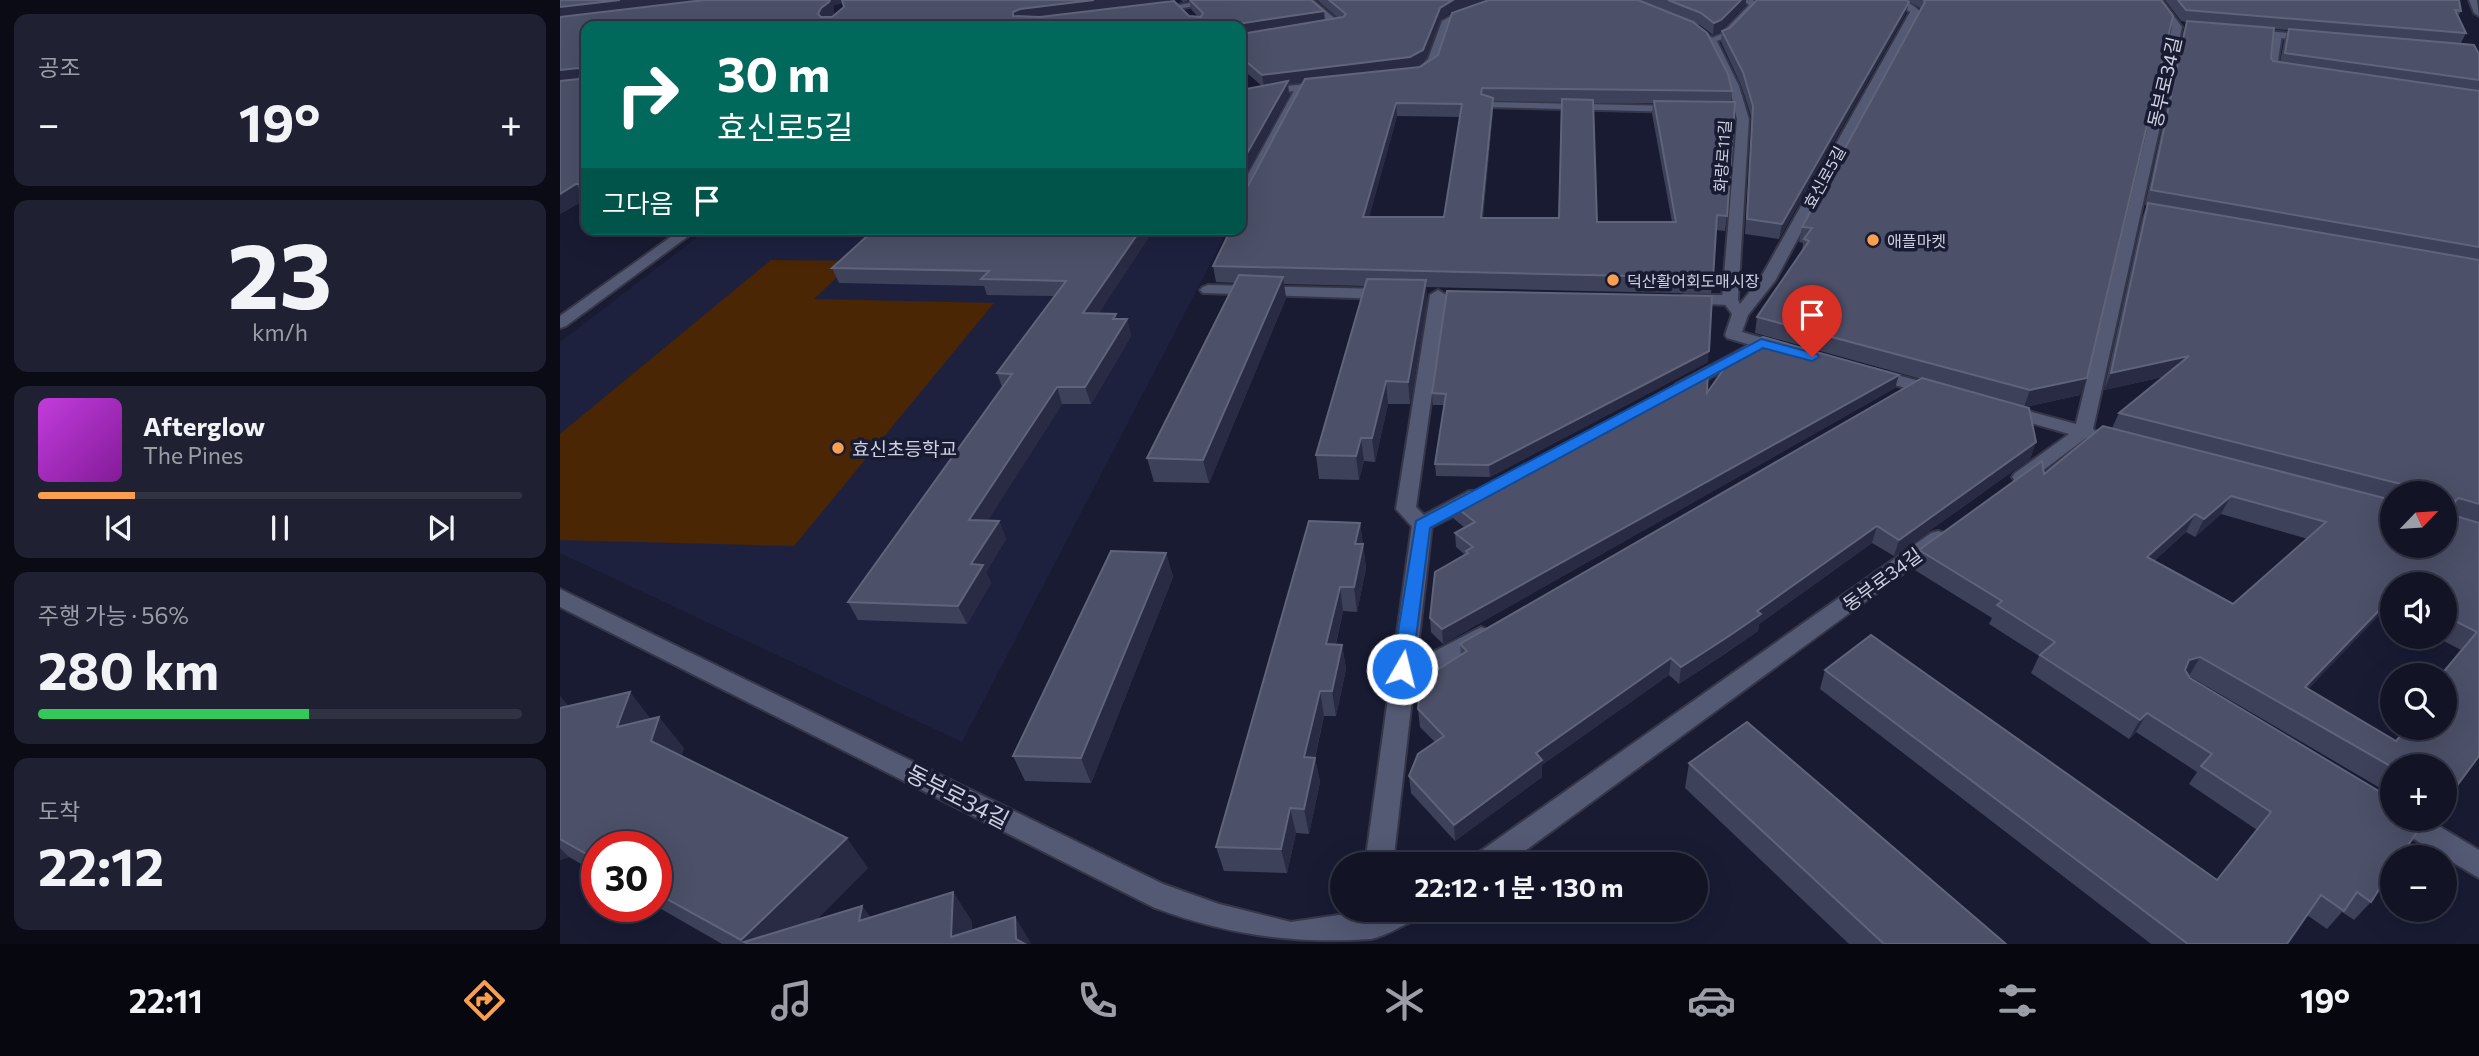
<!DOCTYPE html>
<html lang="ko">
<head>
<meta charset="utf-8">
<style>
  :root { --surface:#121426; --page:#1f2132; --text:#f1f3f6; --muted:#9c9ea7; --line:#313343; --accent:#fa9f4f }
  body { margin:0; font-family:Commissioner,"Noto Sans KR",sans-serif; background:var(--page); color:var(--text); height:100vh; display:flex; flex-direction:column; font-size:26px; white-space:nowrap }
  * { box-sizing:border-box; margin:0 }
  p { font-size:23px; color:var(--muted) }
  .icon { flex:none; width:38px; height:38px; fill:none; stroke:currentColor; stroke-width:2; stroke-linecap:round; stroke-linejoin:round }
  .map { position:relative; flex:1; overflow:hidden }
  .details { display:flex; flex-direction:column; gap:14px; padding:14px; background:#0a0b15; width:560px }
  .details>* { flex:none }
  .hud { position:absolute; left:21px; top:21px; width:665px; height:214px; border-radius:14px; box-shadow:0 7px 28px #0002,0 0 0 2px var(--line); background:#00695c; color:#fff; overflow:hidden }
  .needle { width:46px; rotate:65deg }
  .fabs { position:absolute; left:1820px; top:481px; display:grid; gap:14px }
  .fabs a { display:grid; place-items:center; width:77px; height:77px; border-radius:50%; background:var(--surface); box-shadow:0 7px 28px #0002,0 0 0 2px var(--line); font-size:35px }
  .speed { position:absolute; left:21px; top:831px; display:flex; gap:14px; font-size:35px; font-weight:700; text-align:center }
  .speed>* { display:grid; place-content:center; width:91px; height:91px; border-radius:50%; background:var(--surface); box-shadow:0 7px 28px #0002,0 0 0 2px var(--line); line-height:1 }
  .speed .limit { border:10px solid #d22; background:#fff; color:#111 }
  .pin { position:absolute; display:grid; place-items:center; width:60px; height:60px; color:#fff; margin:-72px -30px; border-radius:50% 50% 50% 0; rotate:-45deg; box-shadow:0 0 7px #0007 }
  .pin .icon { rotate:45deg }
  .me { position:absolute; width:77px; margin:-38px; rotate:8deg; stroke-linejoin:round; filter:drop-shadow(0 0 5px #0008) }
  .turn { display:flex; align-items:center; gap:24px; height:147px; padding:0 21px; font-size:32px }
  .turn .icon { width:91px; height:91px; stroke-width:2.5 }
  .turn b { display:block; font-size:49px; line-height:60px }
  .then { display:flex; align-items:center; height:66px; padding:0 21px; background:#0003; gap:14px; font-size:26px }
  .big { font-size:52px; font-weight:700; line-height:1.1 }
  .details .tile { flex:1; display:flex; flex-direction:column; justify-content:center; gap:10px; min-width:0; padding:0 24px; border-radius:14px; background:var(--page) }
  .details .dial { align-items:center; gap:0 }
  .dial b { font-size:91px; line-height:1 }
  .song { display:flex; align-items:center; gap:21px }
  .cover { width:84px; height:84px; border-radius:10px; background:linear-gradient(135deg,hsl(290 70% 55%),hsl(290 70% 35%)) }
  .played { height:7px; border-radius:4px; background:linear-gradient(90deg,var(--accent) 20%,var(--line) 20%) }
  .keys { display:flex; justify-content:space-around; direction:ltr }
  .heat { display:flex; justify-content:space-between; align-items:center; font-size:38px; direction:ltr }
  .charge { height:10px; border-radius:5px; background:linear-gradient(90deg,#34c759 56%,var(--line) 0) }
  .trip { position:absolute; left:770px; top:852px; width:378px; height:70px; border-radius:35px; background:var(--surface); box-shadow:0 7px 28px #0002,0 0 0 2px var(--line); font-weight:700; line-height:70px; text-align:center }
  .menu { display:flex; height:112px; justify-content:space-around; align-items:center; background:#07080f; color:var(--muted) }
  .menu .icon { width:49px; height:49px }
  .menu .selected { color:var(--accent) }
  .menu b { font-size:32px; color:var(--text) }
  main { display:flex; flex:1; min-height:0 }
  .map>svg:first-child { display:block }
</style>
</head>
<body>
<main>
<section class="details">
<div class="tile"><p>공조</p>
<div class="heat"><a>−</a><b class="big">19°</b><a>+</a></div>
</div>
<div class="tile dial"><b>23</b><p>km/h</p></div>
<div class="tile">
<div class="song"><i class="cover"></i><div><b>Afterglow</b><p>The Pines</p></div></div>
<div class="played"></div>
<div class="keys"><svg class="icon" aria-label="previous" viewBox="0 0 24 24"><path d="M18 5L8 12l10 7zM5 5v14"/></svg><svg class="icon" aria-label="pause" viewBox="0 0 24 24"><path d="M8 5v14M16 5v14"/></svg><svg class="icon" aria-label="next" viewBox="0 0 24 24"><path d="M6 5l10 7-10 7zM19 5v14"/></svg></div>
</div>
<div class="tile"><p>주행 가능 · 56%</p><b class="big">280 km</b><div class="charge"></div></div>
<div class="tile"><p>도착</p><b class="big">22:12</b></div>
</section>
<div class="map">
<svg width="1919" height="944" viewBox="0 0 1919 944">
  <rect width="100%" height="100%" fill="#181b32"/>
  <!-- built -->
  <polygon fill="#1e213e" points="148,229 668,230 402,742 0,553 0,342"/>
  <!-- green -->
  <polygon fill="#4a2604" points="211,260 294,261 254,299 434,303 234,546 0,540 0,434"/>
  <g fill="none" stroke-linecap="round" stroke-linejoin="round">
    <!-- service casing -->
    <g stroke="#353649" stroke-width="4">
      <g id="service">
        <polygon points="644,0 668,0 618,9 614,6"/>
        <polygon points="744,0 753,0 784,26 761,30 761,26 771,24"/>
        <polygon points="1183,0 1193,0 1198,4 1167,38 1149,43 1149,39 1161,34 1189,5"/>
        <polygon points="1714,33 1722,35 1717,67 1731,69 1731,73 1712,72 1707,69"/>
        <polygon points="741,84 746,87 688,199 681,203 681,187 736,87"/>
        <polygon points="928,102 1117,106 1123,109 1117,112 924,107 922,105"/>
        <polygon points="648,285 826,289 834,294 826,299 643,293 640,290 643,287"/>
        <polygon points="878,290 886,295 856,507 864,515 909,491 923,491 926,496 923,501 862,532 855,530 836,509 870,295"/>
        <polygon points="1125,295 1170,295 1178,300 1170,305 1120,303 1117,300 1120,297"/>
        <polygon points="1191,344 1199,349 1197,353 1131,388 1125,389 1116,384"/>
        <path d="M921,627L929,630L932,636L929,642C907,655 859,684 834,675L830,669L834,663L877,650Z"/>
        <polygon points="1832,815 1832,819 1867,819 1919,850 1919,878 1834,827 1831,819"/>
      </g>
    </g>
    <!-- minor casing -->
    <g stroke="#353649" stroke-width="4">
      <g id="minor">
        <path d="M939,0H957L893,21C877,35 885,79 854,76V72L868,59L882,21L903,9Z"/>
        <path d="M1330,0C1342,0 1352,2 1360,12L1215,281L1188,315L1182,332L1227,345L1229,349L1221,354L1167,338L1165,335L1172,314L1162,300L1177,119L1169,86L1148,43L1123,25L1131,23L1157,41L1179,86L1189,119L1178,300L1180,304L1200,279L1350,12Z"/>
        <polygon points="1593,0 1602,0 1622,27 1533,429 1540,434 1538,438 1526,438 1469,481 1455,481 1452,477 1455,473 1509,434 1440,414 1437,410 1440,406 1446,405 1516,424 1612,27"/>
        <polygon points="1686,29 1751,35 1756,38 1751,41 1683,34 1683,30"/>
        <polygon points="766,82 771,85 770,87 717,93 681,101 681,95 717,87"/>
        <polygon points="122,229 138,229 6,326 0,328 0,316"/>
        <polygon points="1314,369 1382,387 1385,391 1376,396 1308,378 1305,374"/>
        <polygon points="862,518 869,520 872,525 833,864 805,864 852,525 855,520"/>
        <polygon points="1378,531 1385,533 1388,538 1385,543 947,864 911,864 915,855 1371,533"/>
        <path d="M0,589L603,884L659,904L731,922L813,910H859L855,920C841,926 826,936 811,939C733,944 667,935 595,908L0,607Z"/>
      </g>
    </g>
    <!-- secondary casing -->
    <g stroke="#353649" stroke-width="4">
      <polygon id="secondary" points="1909,0 1917,0 1919,16 1914,13"/>
    </g>
    <!-- service -->
    <use href="#service" fill="#545974" fill-rule="evenodd"/>
    <!-- minor -->
    <use href="#minor" fill="#545974" fill-rule="evenodd"/>
    <!-- secondary -->
    <use href="#secondary" fill="#545974" fill-rule="evenodd"/>
  </g>
  <!-- wall -->
  <g fill="#3d4159" fill-rule="evenodd">
    <path d="M0,0L607,2L629,16L638,17L631,9L629,0L623,2L621,0H751L765,20L778,18L757,0H1186L1185,5L1159,32L1153,35L1140,25L1087,3L1172,91L1171,102L1167,216L1165,231L1156,230L1153,278L1151,294L866,287L867,302L850,404H828L815,462L804,461L799,480L759,479L756,455L805,286L724,284L726,298L649,483L594,482L587,458L676,283L656,282L653,266L681,229L688,186L743,82L728,84L729,94L681,182L686,78L688,88L702,86L681,68V26H26V199L0,214ZM283,3L284,7L272,17H269L274,14V5ZM915,5L878,55L860,67H855L864,62L881,19L891,12ZM933,101L1001,102L999,218H923L933,111ZM1033,103H1093L1092,114L1112,222H1037ZM837,116L900,117L884,217H809Z"/>
    <polygon points="1346,0 1601,0 1520,395 1465,407 1476,442 1470,459 1334,556 1312,543 1199,624 1198,631 1166,653 1119,684 1109,675 982,765 982,777 895,841 851,793 849,776 875,742 860,727 858,709 901,655 900,644 1361,379 1195,333 1197,317 1242,252 1243,243 1239,242 1242,227 1361,10 1359,7"/>
    <path d="M1605,0H1899L1901,11L1898,16L1906,33L1901,43L1919,54V756L1885,802V766H1832V795L1629,676L1811,902L1794,920L1782,912L1767,929L1747,915L1727,944H1591L1260,689L1265,670L1657,880L1697,830L1629,784L1637,772L1576,732L1569,739L1471,673L1479,656L1429,624L1432,618L1353,569L1359,550L1484,474L1552,428L1559,413L1603,377L1544,390L1582,218L1587,205H1585L1623,33L1627,22L1621,21ZM1714,29L1728,30L1724,41L1720,62L1713,61L1711,58ZM1832,494H1885L1832,546ZM1661,514L1748,539L1673,604L1594,561L1626,532L1635,537ZM1832,584H1885V637H1876L1901,650L1885,728L1836,741L1748,689L1824,610L1832,614Z"/>
    <polygon points="1349,2 1346,13 1219,239 1185,234 1192,119 1181,85 1161,42 1162,31 1170,28"/>
    <polygon points="594,229 538,314 558,319 567,319 571,336 531,404 502,404 428,520 439,521 446,539 426,572 431,583 407,624 298,620 288,602 442,387 437,373 494,296 427,295 424,286 279,283 272,268"/>
    <polygon points="1148,362 930,477 876,476 875,464 884,405 873,405 872,393"/>
    <polygon points="1335,388 883,644 871,632 870,618 905,555 896,547 895,533 905,528 893,518 892,504 1147,393"/>
    <polygon points="800,523 806,568 797,612 783,611 776,644 782,645 786,669 776,716 764,716 755,758 760,782 749,834 736,833 727,873 664,871 656,847"/>
    <polygon points="606,553 613,577 531,783 465,781 453,756"/>
    <polygon points="0,696 8,706 91,719 124,748 121,756 308,868 257,919 302,906 310,917 393,892 412,922 412,931 455,917 471,944 162,944 96,906 96,847 37,847 37,873 9,857 0,860"/>
    <polygon points="1129,763 1446,944 1289,944 1125,788"/>
  </g>
  <!-- shaded-wall -->
  <g fill="#282b43">
    <polygon points="60,0 165,0 0,18 0,7"/>
    <polygon points="270,0 283,0 285,3 274,5 274,14 266,19 263,25 258,14 261,8"/>
    <polygon points="534,0 608,0 607,2 463,20 453,16 453,12 460,9"/>
    <polygon points="893,0 933,0 891,12 881,19 864,62 851,69 728,84 729,94 681,182 681,164 704,87 702,75 880,8"/>
    <polygon points="1181,0 1186,0 1185,5 1159,32 1153,35 1154,23"/>
    <polygon points="1349,2 1346,13 1219,239 1222,224"/>
    <polygon points="764,11 765,22 681,35 681,26 677,26 677,24"/>
    <polygon points="19,68 26,80 0,83 0,70"/>
    <polygon points="686,78 688,91 681,93 681,80"/>
    <polygon points="933,98 933,111 921,233 921,218"/>
    <polygon points="836,103 837,116 805,232 803,217"/>
    <polygon points="16,184 25,199 0,214 0,194"/>
    <polygon points="581,229 594,229 528,330 523,313"/>
    <polygon points="723,277 726,298 649,483 643,460"/>
    <polygon points="866,280 867,302 850,404 848,382"/>
    <polygon points="556,314 561,330 567,319 571,336 531,404 525,387 553,319"/>
    <polygon points="1149,351 1148,362 930,477 929,465"/>
    <polygon points="1629,356 1621,373 1544,390 1551,373"/>
    <polygon points="1339,375 1335,388 883,644 882,629"/>
    <polygon points="1527,378 1520,395 1464,407 1470,390"/>
    <polygon points="826,381 828,404 815,462 812,438"/>
    <polygon points="497,387 502,404 417,538 409,520"/>
    <polygon points="801,438 804,461 799,480 796,456"/>
    <polygon points="1476,442 1470,459 1334,556 1339,540"/>
    <polygon points="1671,496 1661,514 1635,537 1644,519"/>
    <polygon points="1635,514 1626,532 1578,575 1587,557"/>
    <polygon points="439,521 446,539 426,572 431,583 407,624 398,606 411,564"/>
    <polygon points="800,523 806,568 797,612 794,587 795,544"/>
    <polygon points="1317,526 1312,543 1199,624 1198,631 1119,684 1121,667"/>
    <polygon points="606,553 613,577 531,783 521,758"/>
    <polygon points="780,587 783,611 770,669 766,644"/>
    <polygon points="1832,597 1832,599 1824,610 1732,706 1745,687"/>
    <polygon points="782,645 786,669 776,716 772,691"/>
    <polygon points="1640,657 1629,676 1618,679 1629,660"/>
    <polygon points="1111,658 1109,675 982,765 982,777 895,841 894,825 976,753"/>
    <polygon points="760,691 764,716 749,782 744,757"/>
    <polygon points="70,692 94,723 57,727"/>
    <polygon points="0,696 27,727 0,717"/>
    <polygon points="1587,713 1576,732 1569,739 1580,720"/>
    <polygon points="99,717 124,748 116,771 91,741"/>
    <polygon points="755,758 760,782 749,834 744,809"/>
    <polygon points="730,808 736,833 727,873 721,849"/>
    <polygon points="287,838 308,868 233,944 184,942 186,944 185,944 181,940"/>
    <polygon points="0,848 9,857 0,860"/>
    <polygon points="393,892 412,922 411,944 391,937"/>
    <polygon points="302,906 324,935 299,921"/>
    <polygon points="455,917 471,944 459,944 456,939"/>
  </g>
  <!-- building -->
  <g fill="#4c5068" stroke="#60647a" stroke-width="2" fill-rule="evenodd">
    <polygon points="0,0 60,0 0,7"/>
    <polygon points="144,0 270,0 269,2 261,8 258,14 261,17 272,17 284,7 282,0 534,0 460,9 453,12 453,16 480,17 614,1 629,16 641,17 643,13 630,0 751,0 764,11 677,24 677,26 26,26 26,184 16,184 0,194 0,81 19,79 22,71 19,68 0,70 0,17"/>
    <polygon points="769,0 893,0 880,8 863,50 850,57 702,75 681,57 681,34 783,17 786,14"/>
    <path d="M929,0H1078L1133,22L1147,33L1168,74L1172,91L922,88L921,94L933,98L921,218H999L1002,99L1033,100L1037,222H1116L1094,101L1175,102L1167,216L1157,215L1153,278L653,266L671,229H681V190L688,186L745,79L860,67L878,55L892,13ZM836,103L902,104L884,217H803Z"/>
    <polygon points="1108,0 1181,0 1161,20 1154,23 1141,13"/>
    <polygon points="1197,0 1346,0 1349,2 1222,224 1187,219 1193,106 1183,72 1162,31 1170,28"/>
    <polygon points="1364,0 1601,0 1613,16 1527,378 1470,390 1197,317 1249,241 1244,239 1252,228 1242,227 1365,2"/>
    <polygon points="1618,0 1899,0 1901,11 1895,10 1906,33 1626,10"/>
    <polygon points="1627,21 1714,28 1711,58 1713,61 1919,91 1919,247 1591,190"/>
    <polygon points="1729,29 1914,45 1919,54 1919,80 1725,53"/>
    <polygon points="681,72 686,78 681,80"/>
    <polygon points="728,81 681,164 681,90"/>
    <path d="M1588,203L1919,260V504L1899,498L1895,501L1896,516L1919,523V756L1887,799L1885,798V766L1832,767L1640,657L1629,660L1625,670L1630,678L1832,799V819H1865L1840,858H1832V869L1811,902L1797,892L1784,911L1761,895L1727,944H1628L1265,670L1311,635L1657,880L1711,812L1641,766L1652,754L1587,713L1580,720L1480,655L1495,642L1437,605L1442,601L1359,550L1482,461L1484,474L1543,426L1832,500V546H1885V494H1845V485L1559,413L1629,356L1551,373ZM1671,496L1766,522L1673,604L1587,557L1635,514L1644,519ZM1832,584H1885V616L1917,632L1880,676H1885V728H1847L1836,741L1745,687L1832,597Z"/>
    <polygon points="315,229 581,229 523,313 556,314 553,319 567,319 525,387 497,387 409,520 439,521 411,564 423,565 398,606 288,602 452,374 437,373 506,281 421,279 429,271 272,268"/>
    <polygon points="679,275 723,277 643,460 587,458"/>
    <polygon points="807,279 866,280 848,382 826,381 812,438 801,438 796,456 756,455"/>
    <polygon points="887,291 1152,296 1149,351 929,465 875,464 886,394 872,393"/>
    <polygon points="1203,337 1339,375 882,629 870,618 875,572 908,553 906,551 913,547 895,533 915,522 892,504 1148,367 1147,393 1175,353"/>
    <polygon points="1362,378 1469,408 1476,442 1339,540 1317,526 1197,611 1201,614 1169,636 1121,667 1111,658 976,753 982,760 894,825 849,776 858,754 884,736 858,709 861,680 907,651 900,644"/>
    <polygon points="749,521 800,523 795,544 803,544 794,587 780,587 766,644 782,645 772,691 760,691 744,757 755,758 744,809 730,808 721,849 656,847"/>
    <polygon points="551,551 606,553 521,758 453,756"/>
    <polygon points="70,692 57,727 99,717 91,741 287,838 181,940 96,893 96,847 37,847 37,860 0,839 0,708"/>
    <polygon points="1187,722 1446,944 1324,944 1129,763"/>
    <polygon points="393,892 391,937 455,917 456,939 465,944 188,944 184,942 302,906 299,921"/>
  </g>
  <!-- route -->
  <polygon fill="#1a73e8" stroke="#114b97" stroke-width="2" points="1201,339 1257,354 1259,357 1252,361 1203,348 870,528 852,669 849,675 842,677 835,675 832,669 856,521"/>
  <!-- markers -->
  <g fill="#fa9f4f" stroke="#181b32" stroke-width="2.5">
    <circle cx="1313" cy="240" r="7"/>
    <circle cx="1053" cy="280" r="7"/>
    <circle cx="278" cy="448" r="7"/>
  </g>
  <g text-anchor="middle" dominant-baseline="central" stroke-width="7" stroke-linejoin="round" paint-order="stroke">
    <!-- far-street labels -->
    <g font-size="16" fill="#cdd0e0" stroke="#181b32">
      <text transform="translate(1162 156) rotate(-86)">화랑로11길</text>
      <text transform="translate(1264 177) rotate(-61)">효신로5길</text>
    </g>
    <!-- far-poi labels -->
    <g font-size="16" fill="#cdd0e0" stroke="#181b32" text-anchor="start">
      <text x="1327" y="240">애플마켓</text>
      <text x="1067" y="280">덕산활어회도매시장</text>
    </g>
    <!-- street labels -->
    <g font-size="19" fill="#cdd0e0" stroke="#181b32">
      <text transform="translate(1604 82) rotate(-77)">동부로34길</text>
      <text transform="translate(1322 579) rotate(-36)">동부로34길</text>
    </g>
    <!-- poi labels -->
    <g font-size="19" fill="#cdd0e0" stroke="#181b32" text-anchor="start">
      <text x="292" y="448">효신초등학교</text>
    </g>
    <!-- near-street labels -->
    <g font-size="23" fill="#cdd0e0" stroke="#181b32">
      <text transform="translate(398 796) rotate(27)">동부로34길</text>
    </g>
  </g>
</svg>
<div class="fabs">
<a><svg class="needle" viewBox="-14 -14 28 28"><path d="M0-13l5 13h-10z" fill="#e53935"/><path d="M0 13l5-13h-10z" fill="#9c9ea7"/></svg></a>
<a><svg class="icon" aria-label="sound" viewBox="0 0 24 24"><path d="M4 9h4l5-4v14l-5-4H4zM17 9q2 3 0 6"/></svg></a>
<a><svg class="icon" aria-label="search" viewBox="0 0 24 24"><circle cx="10" cy="10" r="6"/><path d="M15 15l6 6"/></svg></a>
<a>+</a>
<a>−</a>
</div>
<div class="speed"><div class="limit">30</div></div>
<div class="pin" style="left:1252px;top:357px;background:#d93025"><svg class="icon" aria-label="arrive" viewBox="0 0 24 24"><path d="M6 21V4h12l-3 4 3 4H6"/></svg></div>
<svg class="me" style="left:842px;top:669px" viewBox="-20 -20 40 40"><circle r="17" fill="#1a73e8" stroke="#fff" stroke-width="3"/><path d="M0-11L8 9 0 5-8 9z" fill="#fff"/></svg>
<div class="trip">22:12 · 1 분 · 130 m</div>
<div class="hud">
<div class="turn"><svg class="icon" aria-label="right" viewBox="0 0 24 24"><path d="M7 20v-9h11M14 6l5 5-5 5"/></svg><div><b>30 m</b>효신로5길</div></div>
<div class="then">그다음<svg class="icon" aria-label="arrive" viewBox="0 0 24 24"><path d="M6 21V4h12l-3 4 3 4H6"/></svg></div>
</div>
</div>
</main>
<nav class="menu">
<b>22:11</b>
<svg class="icon selected" aria-label="directions" viewBox="0 0 24 24"><path d="M12 3l9 9-9 9-9-9zM9 14v-3h6M13 9l2 2-2 2"/></svg>
<svg class="icon" aria-label="music" viewBox="0 0 24 24"><path d="M9 18V5l10-2v13"/><circle cx="6" cy="18" r="3"/><circle cx="16" cy="16" r="3"/></svg>
<svg class="icon" aria-label="phone" viewBox="0 0 24 24"><path d="M5 4h4l2 5-3 2q2 4 5 5l2-3 5 2v4C11 20 4 13 5 4z"/></svg>
<svg class="icon" aria-label="climate" viewBox="0 0 24 24"><path d="M12 3v18M4 7l16 10M4 17L20 7"/></svg>
<svg class="icon" aria-label="car" viewBox="0 0 24 24"><path d="M5 17H2v-5l4-1 3-4h7l3 4 3 1v5h-3M9 17h6M6 11h13"/><circle cx="7" cy="17" r="2"/><circle cx="17" cy="17" r="2"/></svg>
<svg class="icon" aria-label="filters" viewBox="0 0 24 24"><path d="M4 7h16M4 17h16"/><circle cx="9" cy="7" r="2"/><circle cx="15" cy="17" r="2"/></svg>
<b>19°</b>
</nav>
</body>
</html>
